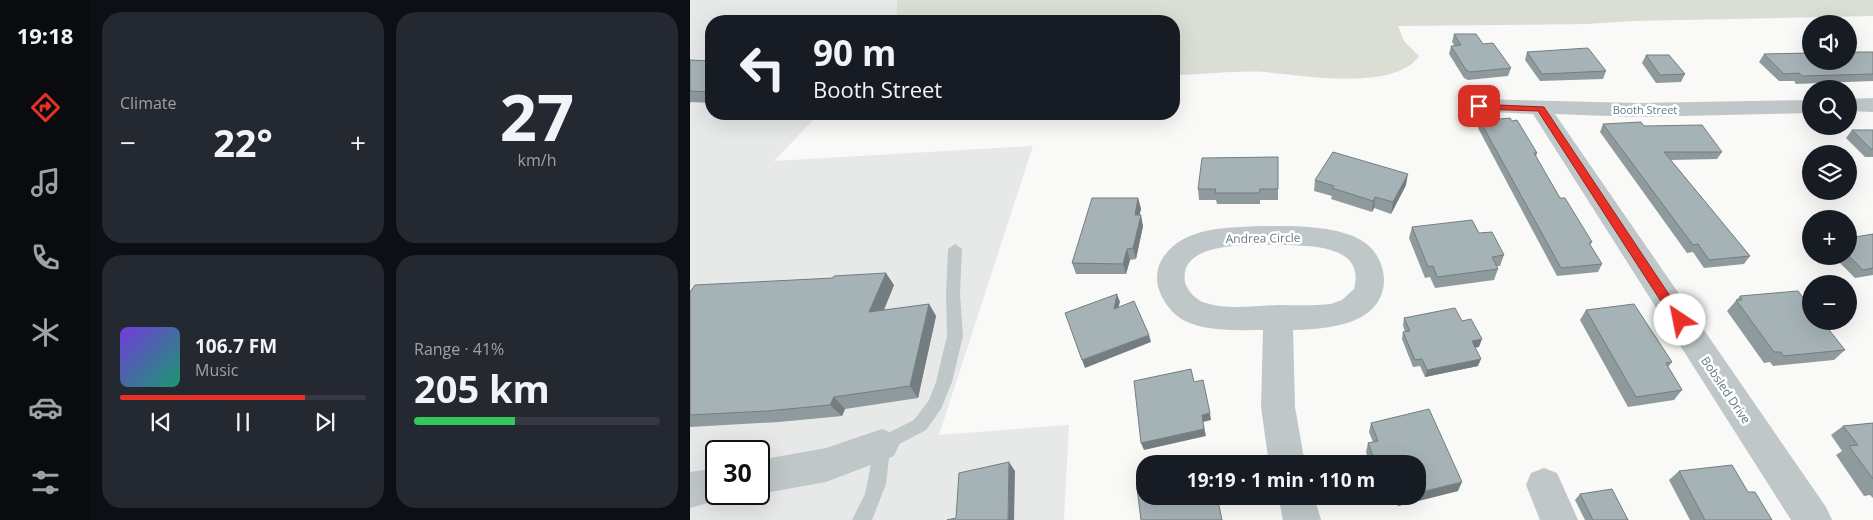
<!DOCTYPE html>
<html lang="en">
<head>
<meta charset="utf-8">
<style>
  :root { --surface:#171b24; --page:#242831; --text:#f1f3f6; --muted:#9ea1a6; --line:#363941; --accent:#e93027 }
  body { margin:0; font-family:"Open Sans",sans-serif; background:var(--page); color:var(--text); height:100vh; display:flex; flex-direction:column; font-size:19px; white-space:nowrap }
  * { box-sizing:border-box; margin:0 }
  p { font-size:16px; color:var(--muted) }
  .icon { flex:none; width:28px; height:28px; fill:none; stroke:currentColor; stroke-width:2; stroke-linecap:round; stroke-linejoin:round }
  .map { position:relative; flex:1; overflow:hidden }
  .panel { display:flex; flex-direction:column; gap:12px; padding:12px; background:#0d0f14; width:600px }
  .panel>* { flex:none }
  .top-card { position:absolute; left:15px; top:15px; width:475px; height:105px; border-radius:20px; box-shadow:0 5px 20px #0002; background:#171b24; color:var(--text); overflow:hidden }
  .fabs { position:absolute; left:1112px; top:15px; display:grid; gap:10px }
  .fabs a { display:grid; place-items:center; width:55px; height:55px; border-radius:50%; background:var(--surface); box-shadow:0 5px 20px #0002; font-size:25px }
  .speed { position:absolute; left:15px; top:440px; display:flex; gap:10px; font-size:25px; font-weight:700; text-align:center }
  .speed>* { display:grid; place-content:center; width:65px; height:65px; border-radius:50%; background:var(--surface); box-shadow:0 5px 20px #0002; line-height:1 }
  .speed .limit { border:2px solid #111; border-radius:8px; background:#fff; color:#111 }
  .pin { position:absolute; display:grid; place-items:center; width:42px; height:42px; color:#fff; margin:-21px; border-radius:10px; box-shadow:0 2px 8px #0006 }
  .me { position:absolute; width:55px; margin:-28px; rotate:326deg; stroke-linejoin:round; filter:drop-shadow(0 0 4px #0008) }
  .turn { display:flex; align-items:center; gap:18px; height:105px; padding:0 25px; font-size:22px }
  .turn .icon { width:65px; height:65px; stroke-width:2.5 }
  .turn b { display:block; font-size:35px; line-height:42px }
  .big { font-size:38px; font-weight:700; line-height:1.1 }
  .panel .card { flex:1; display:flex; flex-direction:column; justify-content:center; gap:8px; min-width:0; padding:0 18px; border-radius:20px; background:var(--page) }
  .panel .dial { align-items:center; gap:0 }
  .dial b { font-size:65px; line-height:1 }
  .song { display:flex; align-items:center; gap:15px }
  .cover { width:60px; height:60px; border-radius:8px; background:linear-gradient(135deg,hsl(260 70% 55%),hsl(160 70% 35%)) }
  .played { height:5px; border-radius:2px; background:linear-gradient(90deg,var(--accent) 75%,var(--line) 75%) }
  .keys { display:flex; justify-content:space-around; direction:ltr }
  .heat { display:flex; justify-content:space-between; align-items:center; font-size:28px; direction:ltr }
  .charge { height:8px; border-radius:4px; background:linear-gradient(90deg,#34c759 41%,var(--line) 0) }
  .panel .tiles { flex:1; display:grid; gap:12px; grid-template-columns:repeat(2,1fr) }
  .trip { position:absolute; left:446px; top:455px; width:290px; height:50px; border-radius:20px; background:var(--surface); box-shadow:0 5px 20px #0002; font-weight:700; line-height:50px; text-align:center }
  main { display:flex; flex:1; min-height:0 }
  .tab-bar { display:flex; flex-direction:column; width:90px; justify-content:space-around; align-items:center; background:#090b0e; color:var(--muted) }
  .tab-bar .icon { width:35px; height:35px }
  .tab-bar .on { color:var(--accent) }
  .tab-bar b { font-size:22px; color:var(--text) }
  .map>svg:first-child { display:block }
</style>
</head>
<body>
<main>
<nav class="tab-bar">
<b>19:18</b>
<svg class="icon on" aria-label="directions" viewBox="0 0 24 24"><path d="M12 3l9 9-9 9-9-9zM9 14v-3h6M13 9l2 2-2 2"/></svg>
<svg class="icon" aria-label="music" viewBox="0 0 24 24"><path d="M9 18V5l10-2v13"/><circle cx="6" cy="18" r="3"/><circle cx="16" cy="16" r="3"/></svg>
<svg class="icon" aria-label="phone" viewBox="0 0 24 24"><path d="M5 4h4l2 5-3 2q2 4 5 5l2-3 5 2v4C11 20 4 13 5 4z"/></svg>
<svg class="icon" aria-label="climate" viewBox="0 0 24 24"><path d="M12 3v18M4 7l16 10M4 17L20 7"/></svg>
<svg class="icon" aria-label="car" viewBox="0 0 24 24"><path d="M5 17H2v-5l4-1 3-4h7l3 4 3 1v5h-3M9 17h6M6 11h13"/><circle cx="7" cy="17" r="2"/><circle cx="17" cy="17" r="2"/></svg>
<svg class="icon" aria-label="filters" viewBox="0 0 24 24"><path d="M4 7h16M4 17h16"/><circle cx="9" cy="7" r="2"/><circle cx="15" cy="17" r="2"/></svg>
</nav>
<section class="panel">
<div class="tiles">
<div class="card"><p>Climate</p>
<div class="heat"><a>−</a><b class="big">22°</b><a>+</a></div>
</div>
<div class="card dial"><b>27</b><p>km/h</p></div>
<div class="card">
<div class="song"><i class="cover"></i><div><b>106.7 FM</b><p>Music</p></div></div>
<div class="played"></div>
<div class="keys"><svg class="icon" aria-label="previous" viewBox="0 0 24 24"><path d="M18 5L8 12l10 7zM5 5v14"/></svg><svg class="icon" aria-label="pause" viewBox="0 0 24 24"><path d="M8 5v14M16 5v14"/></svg><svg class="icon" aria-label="next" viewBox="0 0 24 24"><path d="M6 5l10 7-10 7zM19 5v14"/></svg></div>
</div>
<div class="card"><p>Range · 41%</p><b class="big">205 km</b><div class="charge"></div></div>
</div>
</section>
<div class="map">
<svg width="1183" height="520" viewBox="0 0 1183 520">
  <rect width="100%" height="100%" fill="#f9f9f7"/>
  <!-- built -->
  <path fill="#e7e9e8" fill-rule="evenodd" d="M0,0H207V21H21V114H129L84,161L343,146L249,435L379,425L374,520H0ZM26,451H69V494H26Z"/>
  <!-- green -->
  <path fill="#daded5" d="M207,0H1183V16L942,21L897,24L708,26L714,41L729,56C706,91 612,76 575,72C545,70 514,75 484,75V21H207Z"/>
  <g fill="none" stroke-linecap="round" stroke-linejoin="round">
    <!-- lane -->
    <polygon fill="#c0c7c9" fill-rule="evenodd" points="265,244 272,249 270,294 273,336 262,382 251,409 236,430 200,449 196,484 182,520 162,520 175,494 186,439 224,420 239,400 246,382 257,336 256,294 258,249"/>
    <!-- street -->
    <g fill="#c0c7c9" fill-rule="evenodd">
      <polygon points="1183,98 1183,112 1159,111 1159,99"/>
      <polygon points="789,99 946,103 1121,100 1121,113 946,117 865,114 1136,507 1142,520 1101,520 843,114 781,111 778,106 781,101"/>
      <path d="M571,226C601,226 655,224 679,246C688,254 694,268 694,280C693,326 636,329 603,330L605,407L615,464H579L571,407L573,330C548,330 516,332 493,320C481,313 472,300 468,287C466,278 467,269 471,261C491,226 536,228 571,226ZM593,245C621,246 676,245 664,289L652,300L641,304C623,306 605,305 588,305C565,306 538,310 516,303C507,301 497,291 495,282C488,239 567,245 593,245Z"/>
      <polygon points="192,429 204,434 209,445 204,456 136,482 69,494 68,494 69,460 136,448"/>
      <polygon points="26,468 26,494 40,494 39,497 0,508 0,472"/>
      <polygon points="854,468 867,473 888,520 850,520 836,485 841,473"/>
      <polygon points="588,496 624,496 631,520 593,520"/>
    </g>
  </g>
  <!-- wall -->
  <g fill="#8f9a9d">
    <polygon points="764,34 793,44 821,68 818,76 778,80 774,78 759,54 761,46 765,46 762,42"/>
    <polygon points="837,52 916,71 913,79 850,81 835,60"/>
    <polygon points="1183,52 1183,81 1106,84 1104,81 1089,81 1069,62 1074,54"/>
    <polygon points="956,55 995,74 991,82 966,83 952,63"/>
    <polygon points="0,60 21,61 21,103 1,102 0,103"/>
    <polygon points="790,121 847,153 846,157 870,198 902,242 900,245 912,264 908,272 867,276 788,128"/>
    <polygon points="913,124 954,126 1032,152 1027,159 981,160 1060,256 1054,264 1014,268 1003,252 997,253 910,132"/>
    <polygon points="1162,130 1183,130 1183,157 1175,157 1156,138"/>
    <polygon points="588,157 588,200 570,200 570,204 527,204 526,200 509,200 508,189"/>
    <polygon points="625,180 716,185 701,214 684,208 682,212 641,199 642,196 624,191"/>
    <polygon points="448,198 451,209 449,215 453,226 446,259 440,260 436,274 386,274 382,263"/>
    <polygon points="722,227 789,233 814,255 810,266 807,266 808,269 804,280 745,288 740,277 735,278 719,238"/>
    <polygon points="1183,234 1183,275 1165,278 1143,256 1159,256"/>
    <polygon points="204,285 194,310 239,304 246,316 228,398 155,409 152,416 89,422 0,427 0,292"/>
    <polygon points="1050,296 1155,350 1144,360 1083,366 1080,362 1074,363 1037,311"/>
    <polygon points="896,310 982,362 978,367 992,390 984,400 938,407 890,320"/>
    <polygon points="714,318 772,321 789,347 785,347 788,366 735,377 730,366 723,367 712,339 713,332 715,332 713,325"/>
    <polygon points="681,423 768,491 708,506 704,496 728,496 728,464 680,464 676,452 678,443 683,442 679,432"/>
    <polygon points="1183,423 1183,498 1180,495 1174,496 1146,455 1152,451 1141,435 1153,426"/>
    <polygon points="989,471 1058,492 1082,520 1000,520 979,480"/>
    <polygon points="890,494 938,520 895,520 885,500"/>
  </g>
  <!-- shaded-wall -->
  <g fill="#747d7f">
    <polygon points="718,174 716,185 701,214 703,202"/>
    <polygon points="685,197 684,208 682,212 683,201"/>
    <polygon points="448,198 451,209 447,226 445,215"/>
    <polygon points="451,215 453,226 446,259 443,248"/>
    <polygon points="437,249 440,260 436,274 433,264"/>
    <polygon points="196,273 204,285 188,324 179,312"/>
    <polygon points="427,294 430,302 426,316 424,309"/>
    <polygon points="239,304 246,316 228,398 220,386"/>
    <polygon points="459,335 461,342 395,368 392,360"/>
    <polygon points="792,339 789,347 779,349 782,341"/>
    <polygon points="791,359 788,366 735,377 737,370"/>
    <polygon points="144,397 155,409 152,416 140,405"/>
    <polygon points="520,413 521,420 513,422 516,436 454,450 451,443 512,415"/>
    <polygon points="319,462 325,471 324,520 318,520"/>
    <polygon points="772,482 768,491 708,506 710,498 717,496 728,496 728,493"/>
  </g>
  <!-- building -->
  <g fill="#a6b3b6" stroke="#747d7f">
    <polygon points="764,34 786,34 793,44 803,43 821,68 780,72 776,70 761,46 771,45"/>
    <polygon points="898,48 916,71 852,74 837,52"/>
    <polygon points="1159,52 1183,52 1183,74 1112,76 1109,73 1094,74 1074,54 1121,53 1121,61 1159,61"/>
    <polygon points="956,55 979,55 995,74 970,75"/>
    <polygon points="0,60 21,61 21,92 0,91"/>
    <polygon points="820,118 822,121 827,120 847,153 844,153 870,198 875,198 902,242 899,243 912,264 871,268 790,121"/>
    <polygon points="951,122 954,126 1012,125 1032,152 974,152 1060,256 1019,260 1008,244 1003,245 913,124"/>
    <polygon points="1162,130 1183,130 1183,149 1181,149"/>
    <polygon points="643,152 718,174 703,202 685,197 683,201 642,188 644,186 625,180"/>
    <polygon points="588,157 588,189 570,189 569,193 525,193 526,189 508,189 512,158"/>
    <polygon points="402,198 448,198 445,215 451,215 443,248 437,249 433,264 382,263"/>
    <polygon points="782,220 789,233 802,232 814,255 802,257 808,269 747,277 743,266 738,267 722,227"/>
    <polygon points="1183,234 1183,268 1173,270 1159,256 1159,238"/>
    <polygon points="196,273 179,312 239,304 220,386 144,397 140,405 77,411 0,415 0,292 5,285 143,278 144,276"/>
    <polygon points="1108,291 1121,308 1121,321 1132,321 1155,350 1093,356 1091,352 1084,352 1046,300 1052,300 1050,296"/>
    <polygon points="427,294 424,309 444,301 459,335 392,360 375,313"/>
    <polygon points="944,304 982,362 976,363 992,390 946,397 896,310"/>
    <polygon points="765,308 772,321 781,319 792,339 782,341 791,359 737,370 732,359 725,360 713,332 720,331 714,318"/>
    <polygon points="501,369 504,382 513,380 520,413 512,415 514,429 451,443 444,381"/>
    <polygon points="739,409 772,482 728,493 728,464 686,464 678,443 688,441 681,423"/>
    <polygon points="1183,423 1183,479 1159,446 1168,445 1153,426"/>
    <polygon points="319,462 318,520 257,520 266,518 269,473"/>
    <polygon points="1042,465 1058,492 1065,492 1082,520 1015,520 989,471"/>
    <polygon points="455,486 455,496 527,496 532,520 451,520 447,488"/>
    <polygon points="922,489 938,520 903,520 890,494"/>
  </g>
  <!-- route -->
  <polygon fill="#e93027" stroke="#971f19" points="786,104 854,107 996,320 994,323 985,323 848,111 789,109 786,108"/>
  <g text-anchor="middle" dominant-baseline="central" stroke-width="5" stroke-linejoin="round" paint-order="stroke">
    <!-- far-street labels -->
    <g font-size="11" fill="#637a82" stroke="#fff">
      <text x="955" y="109">Booth Street</text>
    </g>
    <!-- street labels -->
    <g font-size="12" fill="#637a82" stroke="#fff">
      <text transform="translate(573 238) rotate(-1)">Andrea Circle</text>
      <text transform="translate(1036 390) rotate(56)">Bobsled Drive</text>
    </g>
  </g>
</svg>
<div class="fabs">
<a><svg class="icon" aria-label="sound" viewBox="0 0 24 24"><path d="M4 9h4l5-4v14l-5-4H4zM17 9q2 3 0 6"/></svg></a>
<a><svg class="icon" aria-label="search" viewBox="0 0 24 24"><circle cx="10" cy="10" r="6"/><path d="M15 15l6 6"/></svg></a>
<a><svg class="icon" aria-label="layers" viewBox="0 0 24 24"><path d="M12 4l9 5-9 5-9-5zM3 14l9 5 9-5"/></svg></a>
<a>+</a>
<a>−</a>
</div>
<div class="speed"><div class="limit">30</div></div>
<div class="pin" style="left:789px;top:106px;background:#d93025"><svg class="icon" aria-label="arrive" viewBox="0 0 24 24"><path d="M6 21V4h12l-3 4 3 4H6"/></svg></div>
<svg class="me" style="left:990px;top:320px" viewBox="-20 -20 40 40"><circle r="19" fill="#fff"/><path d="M0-13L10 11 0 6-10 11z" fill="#e93027"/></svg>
<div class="trip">19:19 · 1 min · 110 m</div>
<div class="top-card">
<div class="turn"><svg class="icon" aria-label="left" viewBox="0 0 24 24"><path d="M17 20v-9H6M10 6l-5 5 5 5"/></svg><div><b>90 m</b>Booth Street</div></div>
</div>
</div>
</main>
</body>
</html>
